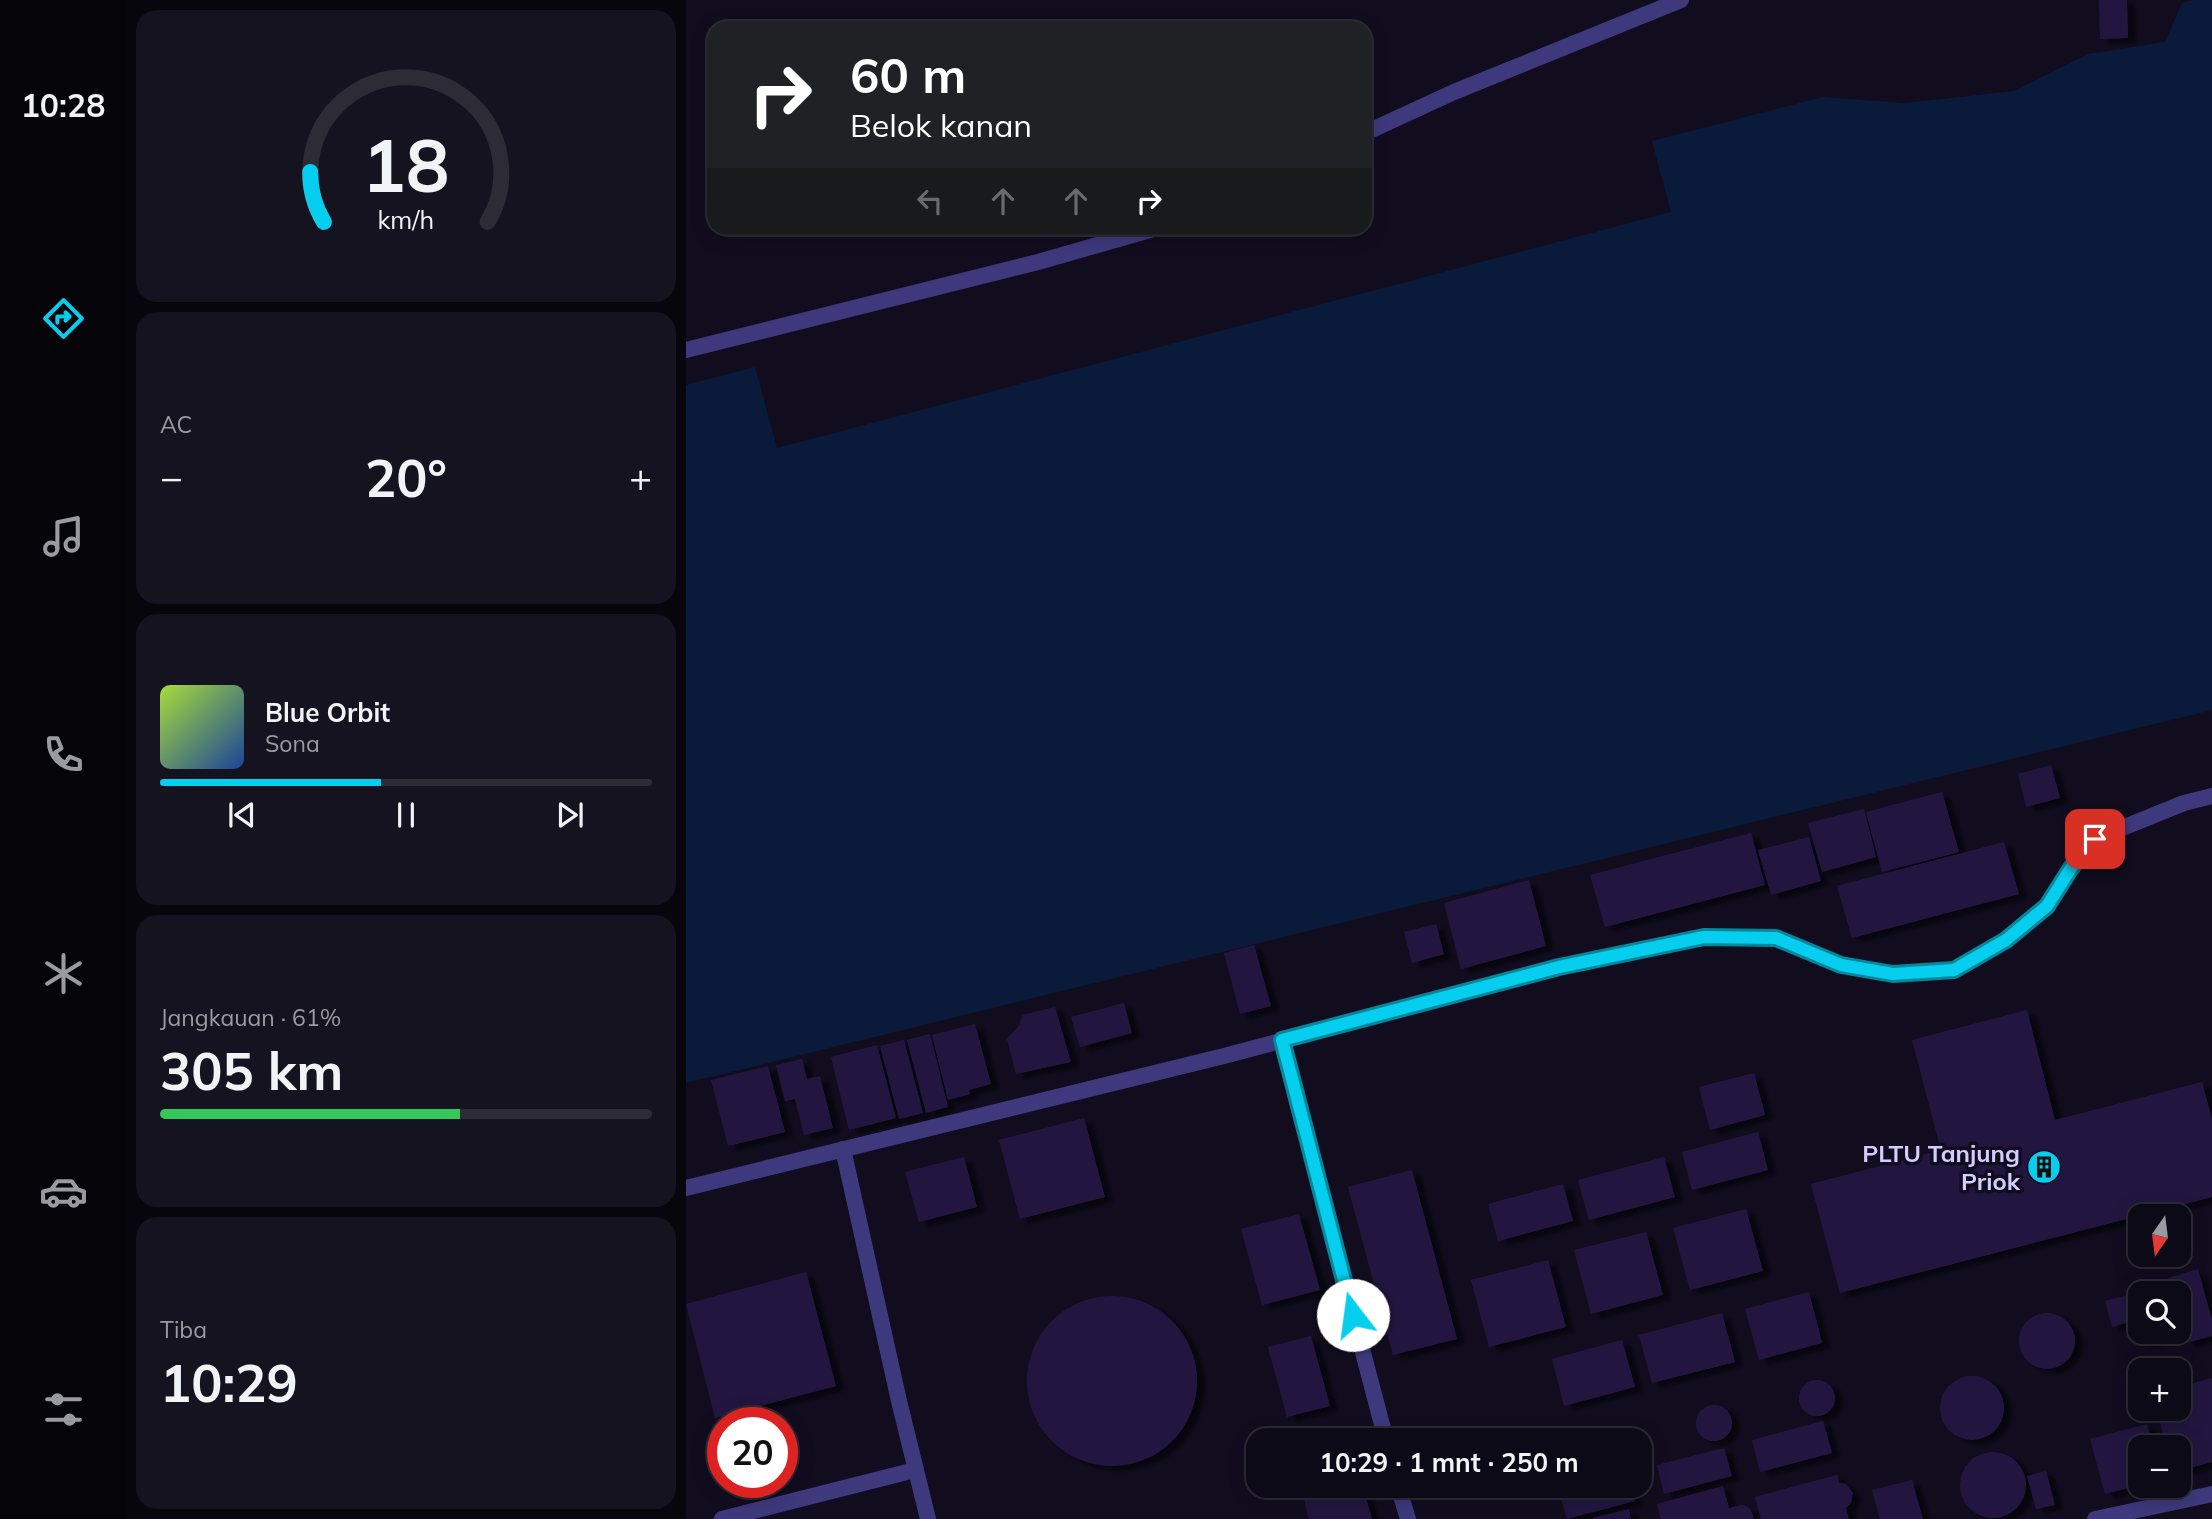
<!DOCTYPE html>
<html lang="id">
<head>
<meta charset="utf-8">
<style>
  :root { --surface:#0d0a17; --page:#161320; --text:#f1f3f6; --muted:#9a9aa1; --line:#2d2b36; --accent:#06ceef }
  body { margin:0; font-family:Mulish,sans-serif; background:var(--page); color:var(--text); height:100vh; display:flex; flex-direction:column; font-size:26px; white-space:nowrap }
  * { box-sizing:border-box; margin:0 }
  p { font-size:23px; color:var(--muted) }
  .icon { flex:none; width:38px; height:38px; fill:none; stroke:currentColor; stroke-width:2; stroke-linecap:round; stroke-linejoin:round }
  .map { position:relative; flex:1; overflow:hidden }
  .details { display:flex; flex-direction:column; gap:10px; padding:10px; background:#07060d; width:560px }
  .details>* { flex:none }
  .guide { position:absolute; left:21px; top:21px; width:665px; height:214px; border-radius:21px; box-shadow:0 4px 18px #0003,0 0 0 2px var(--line); background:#202124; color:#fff; overflow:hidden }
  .needle { width:46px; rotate:194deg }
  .fabs { position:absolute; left:1442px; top:1204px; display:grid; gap:14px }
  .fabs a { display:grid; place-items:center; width:63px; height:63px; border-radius:14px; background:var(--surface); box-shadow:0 4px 18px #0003,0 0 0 2px var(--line); font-size:35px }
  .speed { position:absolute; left:21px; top:1407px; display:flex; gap:14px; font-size:35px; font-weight:700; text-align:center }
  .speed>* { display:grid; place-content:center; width:91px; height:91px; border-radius:50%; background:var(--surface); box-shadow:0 4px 18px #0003,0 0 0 2px var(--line); line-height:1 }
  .speed .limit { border:10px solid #d22; background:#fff; color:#111 }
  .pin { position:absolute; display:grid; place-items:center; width:60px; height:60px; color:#fff; margin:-30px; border-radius:14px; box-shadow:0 4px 10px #0006 }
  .me { position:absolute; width:77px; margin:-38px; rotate:345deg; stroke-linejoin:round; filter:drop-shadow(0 0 5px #0008) }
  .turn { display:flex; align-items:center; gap:24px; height:147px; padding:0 28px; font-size:32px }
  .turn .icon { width:91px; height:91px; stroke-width:2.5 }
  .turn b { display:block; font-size:49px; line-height:60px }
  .lanes { display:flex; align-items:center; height:66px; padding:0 28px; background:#0003; justify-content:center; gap:35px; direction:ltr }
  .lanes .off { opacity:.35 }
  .big { font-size:52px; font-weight:700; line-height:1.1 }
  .details .widget { flex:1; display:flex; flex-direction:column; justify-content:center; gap:10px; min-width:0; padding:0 24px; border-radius:21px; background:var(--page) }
  .details .dial { align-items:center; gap:0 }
  .dial svg { height:182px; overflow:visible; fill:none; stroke:var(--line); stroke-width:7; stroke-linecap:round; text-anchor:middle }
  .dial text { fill:var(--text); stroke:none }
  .song { display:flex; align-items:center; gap:21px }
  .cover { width:84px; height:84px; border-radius:10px; background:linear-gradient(135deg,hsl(80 70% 55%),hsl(220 70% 35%)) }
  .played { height:7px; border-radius:4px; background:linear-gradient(90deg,var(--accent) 45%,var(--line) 45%) }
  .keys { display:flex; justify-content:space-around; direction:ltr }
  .heat { display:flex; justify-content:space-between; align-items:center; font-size:38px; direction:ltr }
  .charge { height:10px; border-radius:5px; background:linear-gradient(90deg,#34c759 61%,var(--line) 0) }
  .trip { position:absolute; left:560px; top:1428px; width:406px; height:70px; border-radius:21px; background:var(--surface); box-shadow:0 4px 18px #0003,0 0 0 2px var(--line); font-weight:700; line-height:70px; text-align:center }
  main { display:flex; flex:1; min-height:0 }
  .dock { display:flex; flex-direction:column; width:126px; justify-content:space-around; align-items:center; background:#050409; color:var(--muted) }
  .dock .icon { width:49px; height:49px }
  .dock .active { color:var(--accent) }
  .dock b { font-size:32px; color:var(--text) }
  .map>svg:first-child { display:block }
</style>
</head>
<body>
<main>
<nav class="dock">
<b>10:28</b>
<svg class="icon active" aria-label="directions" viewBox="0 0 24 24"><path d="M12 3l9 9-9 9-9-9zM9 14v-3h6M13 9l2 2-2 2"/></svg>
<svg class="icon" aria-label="music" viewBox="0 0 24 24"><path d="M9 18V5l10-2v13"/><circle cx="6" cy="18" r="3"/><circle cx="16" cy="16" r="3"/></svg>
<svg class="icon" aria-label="phone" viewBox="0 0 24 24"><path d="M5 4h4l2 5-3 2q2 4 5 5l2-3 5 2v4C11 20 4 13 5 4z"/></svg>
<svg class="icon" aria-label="climate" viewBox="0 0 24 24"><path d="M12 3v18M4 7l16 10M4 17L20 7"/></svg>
<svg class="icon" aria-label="car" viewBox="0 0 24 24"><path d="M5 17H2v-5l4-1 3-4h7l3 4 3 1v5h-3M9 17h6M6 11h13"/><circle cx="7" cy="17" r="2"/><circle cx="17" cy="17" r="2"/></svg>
<svg class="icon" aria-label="filters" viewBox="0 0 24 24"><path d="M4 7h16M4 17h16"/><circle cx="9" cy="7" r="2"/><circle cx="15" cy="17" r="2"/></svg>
</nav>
<section class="details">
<div class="widget dial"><svg viewBox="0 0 100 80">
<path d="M14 69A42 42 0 1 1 86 69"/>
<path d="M14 69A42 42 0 0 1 8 47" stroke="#06ceef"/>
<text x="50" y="56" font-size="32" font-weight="700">18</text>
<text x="50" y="72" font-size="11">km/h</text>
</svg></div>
<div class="widget"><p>AC</p>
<div class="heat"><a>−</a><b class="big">20°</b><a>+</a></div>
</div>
<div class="widget">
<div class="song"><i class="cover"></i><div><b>Blue Orbit</b><p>Sona</p></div></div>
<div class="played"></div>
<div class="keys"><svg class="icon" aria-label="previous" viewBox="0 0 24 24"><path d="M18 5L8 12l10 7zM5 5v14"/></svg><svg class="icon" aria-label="pause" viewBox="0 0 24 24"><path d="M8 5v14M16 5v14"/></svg><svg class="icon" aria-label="next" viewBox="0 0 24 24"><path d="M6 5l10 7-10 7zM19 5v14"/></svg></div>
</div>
<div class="widget"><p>Jangkauan · 61%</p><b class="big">305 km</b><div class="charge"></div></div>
<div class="widget"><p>Tiba</p><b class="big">10:29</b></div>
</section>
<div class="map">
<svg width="1526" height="1519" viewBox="0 0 1526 1519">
  <defs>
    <filter id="shadow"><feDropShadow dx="8" dy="4.5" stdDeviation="2" flood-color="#0009"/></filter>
  </defs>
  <rect width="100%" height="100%" fill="#110d1f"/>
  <!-- water -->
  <polygon fill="#0a1a3a" points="1507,0 1526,0 1526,710 0,1083 0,385 69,367 91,448 985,212 966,141 1137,97 1219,103 1328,91 1402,54 1479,42 1496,3"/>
  <!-- building -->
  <g fill="#23193f" filter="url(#shadow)">
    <polygon points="1413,0 1441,0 1442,38 1414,39"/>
    <polygon points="1365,765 1374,798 1340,807 1332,774"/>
    <polygon points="1256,792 1273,852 1196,872 1180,812"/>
    <polygon points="1178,809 1190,857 1136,872 1122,823"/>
    <polygon points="1065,833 1079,885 919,927 904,875"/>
    <polygon points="1123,837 1135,881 1085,895 1072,850"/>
    <polygon points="1318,842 1333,894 1166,938 1151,886"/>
    <polygon points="843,880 860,946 775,969 758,903"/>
    <polygon points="750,924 758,954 726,963 718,932"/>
    <polygon points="568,945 585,1006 554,1014 538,953"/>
    <polygon points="438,1003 446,1033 394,1047 385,1017"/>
    <polygon points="369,1007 385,1062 330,1074 321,1039 332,1027 337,1015"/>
    <polygon points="1341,1010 1369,1120 1516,1082 1526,1119 1526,1197 1154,1293 1125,1184 1255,1150 1226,1040"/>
    <polygon points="289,1024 305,1084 283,1090 284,1094 262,1100 246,1035"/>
    <polygon points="244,1034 262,1107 240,1113 221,1040"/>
    <polygon points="218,1040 237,1113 213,1119 194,1046"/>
    <polygon points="191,1045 210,1118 163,1130 145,1057"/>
    <polygon points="116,1059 121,1079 134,1076 147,1128 118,1135 109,1099 99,1101 90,1065"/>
    <polygon points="82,1066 99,1132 42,1146 25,1080"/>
    <polygon points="1068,1073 1079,1115 1024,1130 1013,1087"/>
    <polygon points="398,1118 419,1197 334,1219 313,1140"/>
    <polygon points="1072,1132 1082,1170 1006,1190 996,1152"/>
    <polygon points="278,1157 291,1207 233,1222 219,1172"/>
    <polygon points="978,1157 989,1197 903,1220 892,1180"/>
    <polygon points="726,1170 771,1339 707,1355 662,1187"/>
    <polygon points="877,1184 887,1221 812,1241 802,1204"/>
    <polygon points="1060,1209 1077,1271 1004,1290 987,1228"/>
    <polygon points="613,1214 634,1290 576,1305 555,1229"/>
    <polygon points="960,1232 977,1295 905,1314 888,1250"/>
    <polygon points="862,1260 880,1327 803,1347 785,1280"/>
    <polygon points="1512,1269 1526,1320 1526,1336 1500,1343 1493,1318 1493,1293 1486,1293 1482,1278"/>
    <polygon points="120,1272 150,1386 29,1418 0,1304"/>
    <polygon points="1465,1289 1466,1293 1454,1293 1454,1332 1478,1332 1474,1337 1463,1343 1452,1339 1448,1334 1447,1321 1426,1327 1419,1301"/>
    <polygon points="1123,1292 1136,1343 1073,1360 1059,1309"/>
    <circle cx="426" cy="1381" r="85"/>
    <circle cx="1361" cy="1341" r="28"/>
    <polygon points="1036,1313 1049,1362 966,1383 953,1335"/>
    <polygon points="625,1336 644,1406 601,1417 582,1347"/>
    <polygon points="936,1340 949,1387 878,1406 866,1359"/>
    <circle cx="1286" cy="1408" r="32"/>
    <polygon points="1526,1378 1526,1462 1493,1471 1493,1447 1481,1447 1470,1409 1493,1409 1493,1387"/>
    <circle cx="1131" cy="1398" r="18"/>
    <circle cx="1028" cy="1423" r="18"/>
    <polygon points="1137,1421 1146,1453 1074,1472 1066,1440"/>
    <polygon points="1461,1424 1467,1447 1454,1447 1454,1485 1419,1494 1404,1439"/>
    <polygon points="931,1430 938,1432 947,1440 915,1440 924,1431"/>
    <polygon points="1038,1448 1046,1476 978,1494 971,1465"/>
    <circle cx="1307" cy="1485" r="33"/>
    <polygon points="1360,1471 1369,1505 1350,1509 1341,1476"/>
    <polygon points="1151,1475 1153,1483 1160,1484 1167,1493 1165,1503 1160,1508 1163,1519 1075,1519 1069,1497"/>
    <polygon points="1226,1480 1237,1519 1194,1519 1186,1490"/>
    <polygon points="620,1486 677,1486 686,1519 623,1519 615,1487"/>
    <polygon points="882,1486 945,1486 949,1501 881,1519 872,1488"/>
    <polygon points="1037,1486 1043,1508 1055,1505 1060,1506 1065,1510 1068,1519 975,1519 971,1504"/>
    <polygon points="943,1509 945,1519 907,1519 907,1518"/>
  </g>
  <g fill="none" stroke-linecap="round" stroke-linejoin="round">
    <!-- lane -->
    <g stroke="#3e397d" stroke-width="16">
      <polyline points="679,133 768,92 995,0"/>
      <polyline points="0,350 352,262 471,228"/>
      <polyline points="595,1040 700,1440"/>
      <polyline points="157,1149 213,1401 242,1519"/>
      <polyline points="0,1188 538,1056 873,967 1018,937 1090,938 1155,965 1207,974 1268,970 1320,940 1361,906 1385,868 1409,839 1498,803 1526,796"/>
      <polyline points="712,1486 722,1519"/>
      <polyline points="36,1519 229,1470"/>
      <polyline points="1409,1519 1526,1494"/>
    </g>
  </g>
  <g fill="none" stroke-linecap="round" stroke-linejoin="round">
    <!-- route casing -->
    <g stroke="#04869b" stroke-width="18">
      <polyline id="route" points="667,1315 596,1040 873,967 1018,937 1090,938 1155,965 1207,974 1268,970 1320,940 1361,906 1385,868 1409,839"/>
    </g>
    <!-- route -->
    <use href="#route" stroke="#06ceef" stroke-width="12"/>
  </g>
  <!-- icons -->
  <defs>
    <g id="building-disc" transform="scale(1.75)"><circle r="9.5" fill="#06ceef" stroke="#110d1f"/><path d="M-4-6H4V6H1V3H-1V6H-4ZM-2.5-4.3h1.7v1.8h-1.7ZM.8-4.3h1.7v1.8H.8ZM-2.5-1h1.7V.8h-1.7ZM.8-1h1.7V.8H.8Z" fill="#111"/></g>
  </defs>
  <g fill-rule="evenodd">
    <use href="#building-disc" x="1358" y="1167"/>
  </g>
  <g text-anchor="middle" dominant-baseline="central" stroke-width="7" stroke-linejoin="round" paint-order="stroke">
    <!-- poi labels -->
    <g font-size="24" font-weight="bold" fill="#d3ccfe" stroke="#110d1f" text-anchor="end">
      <text x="1334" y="1153">PLTU Tanjung<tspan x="1334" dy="28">Priok</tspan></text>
    </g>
  </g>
</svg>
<div class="fabs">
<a><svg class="needle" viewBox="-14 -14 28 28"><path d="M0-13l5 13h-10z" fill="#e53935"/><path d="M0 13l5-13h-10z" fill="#9a9aa1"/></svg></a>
<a><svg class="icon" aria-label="search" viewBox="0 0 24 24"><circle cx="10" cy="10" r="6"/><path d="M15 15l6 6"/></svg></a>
<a>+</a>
<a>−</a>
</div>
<div class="speed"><div class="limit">20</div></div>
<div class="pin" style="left:1409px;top:839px;background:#d93025"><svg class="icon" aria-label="arrive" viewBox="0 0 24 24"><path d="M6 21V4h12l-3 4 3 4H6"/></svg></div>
<svg class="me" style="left:667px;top:1315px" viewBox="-20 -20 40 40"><circle r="19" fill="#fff"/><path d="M0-13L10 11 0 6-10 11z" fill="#06ceef"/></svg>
<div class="trip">10:29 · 1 mnt · 250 m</div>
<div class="guide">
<div class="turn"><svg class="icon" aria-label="right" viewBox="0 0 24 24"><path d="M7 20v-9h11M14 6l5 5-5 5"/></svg><div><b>60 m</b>Belok kanan</div></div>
<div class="lanes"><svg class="icon off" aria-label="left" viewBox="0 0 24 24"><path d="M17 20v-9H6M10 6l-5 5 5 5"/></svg><svg class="icon off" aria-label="ahead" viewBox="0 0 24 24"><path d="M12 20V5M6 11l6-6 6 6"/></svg><svg class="icon off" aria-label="ahead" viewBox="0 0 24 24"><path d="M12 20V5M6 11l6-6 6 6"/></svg><svg class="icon" aria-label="right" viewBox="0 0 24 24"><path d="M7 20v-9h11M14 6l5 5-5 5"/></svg></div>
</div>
</div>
</main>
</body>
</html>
